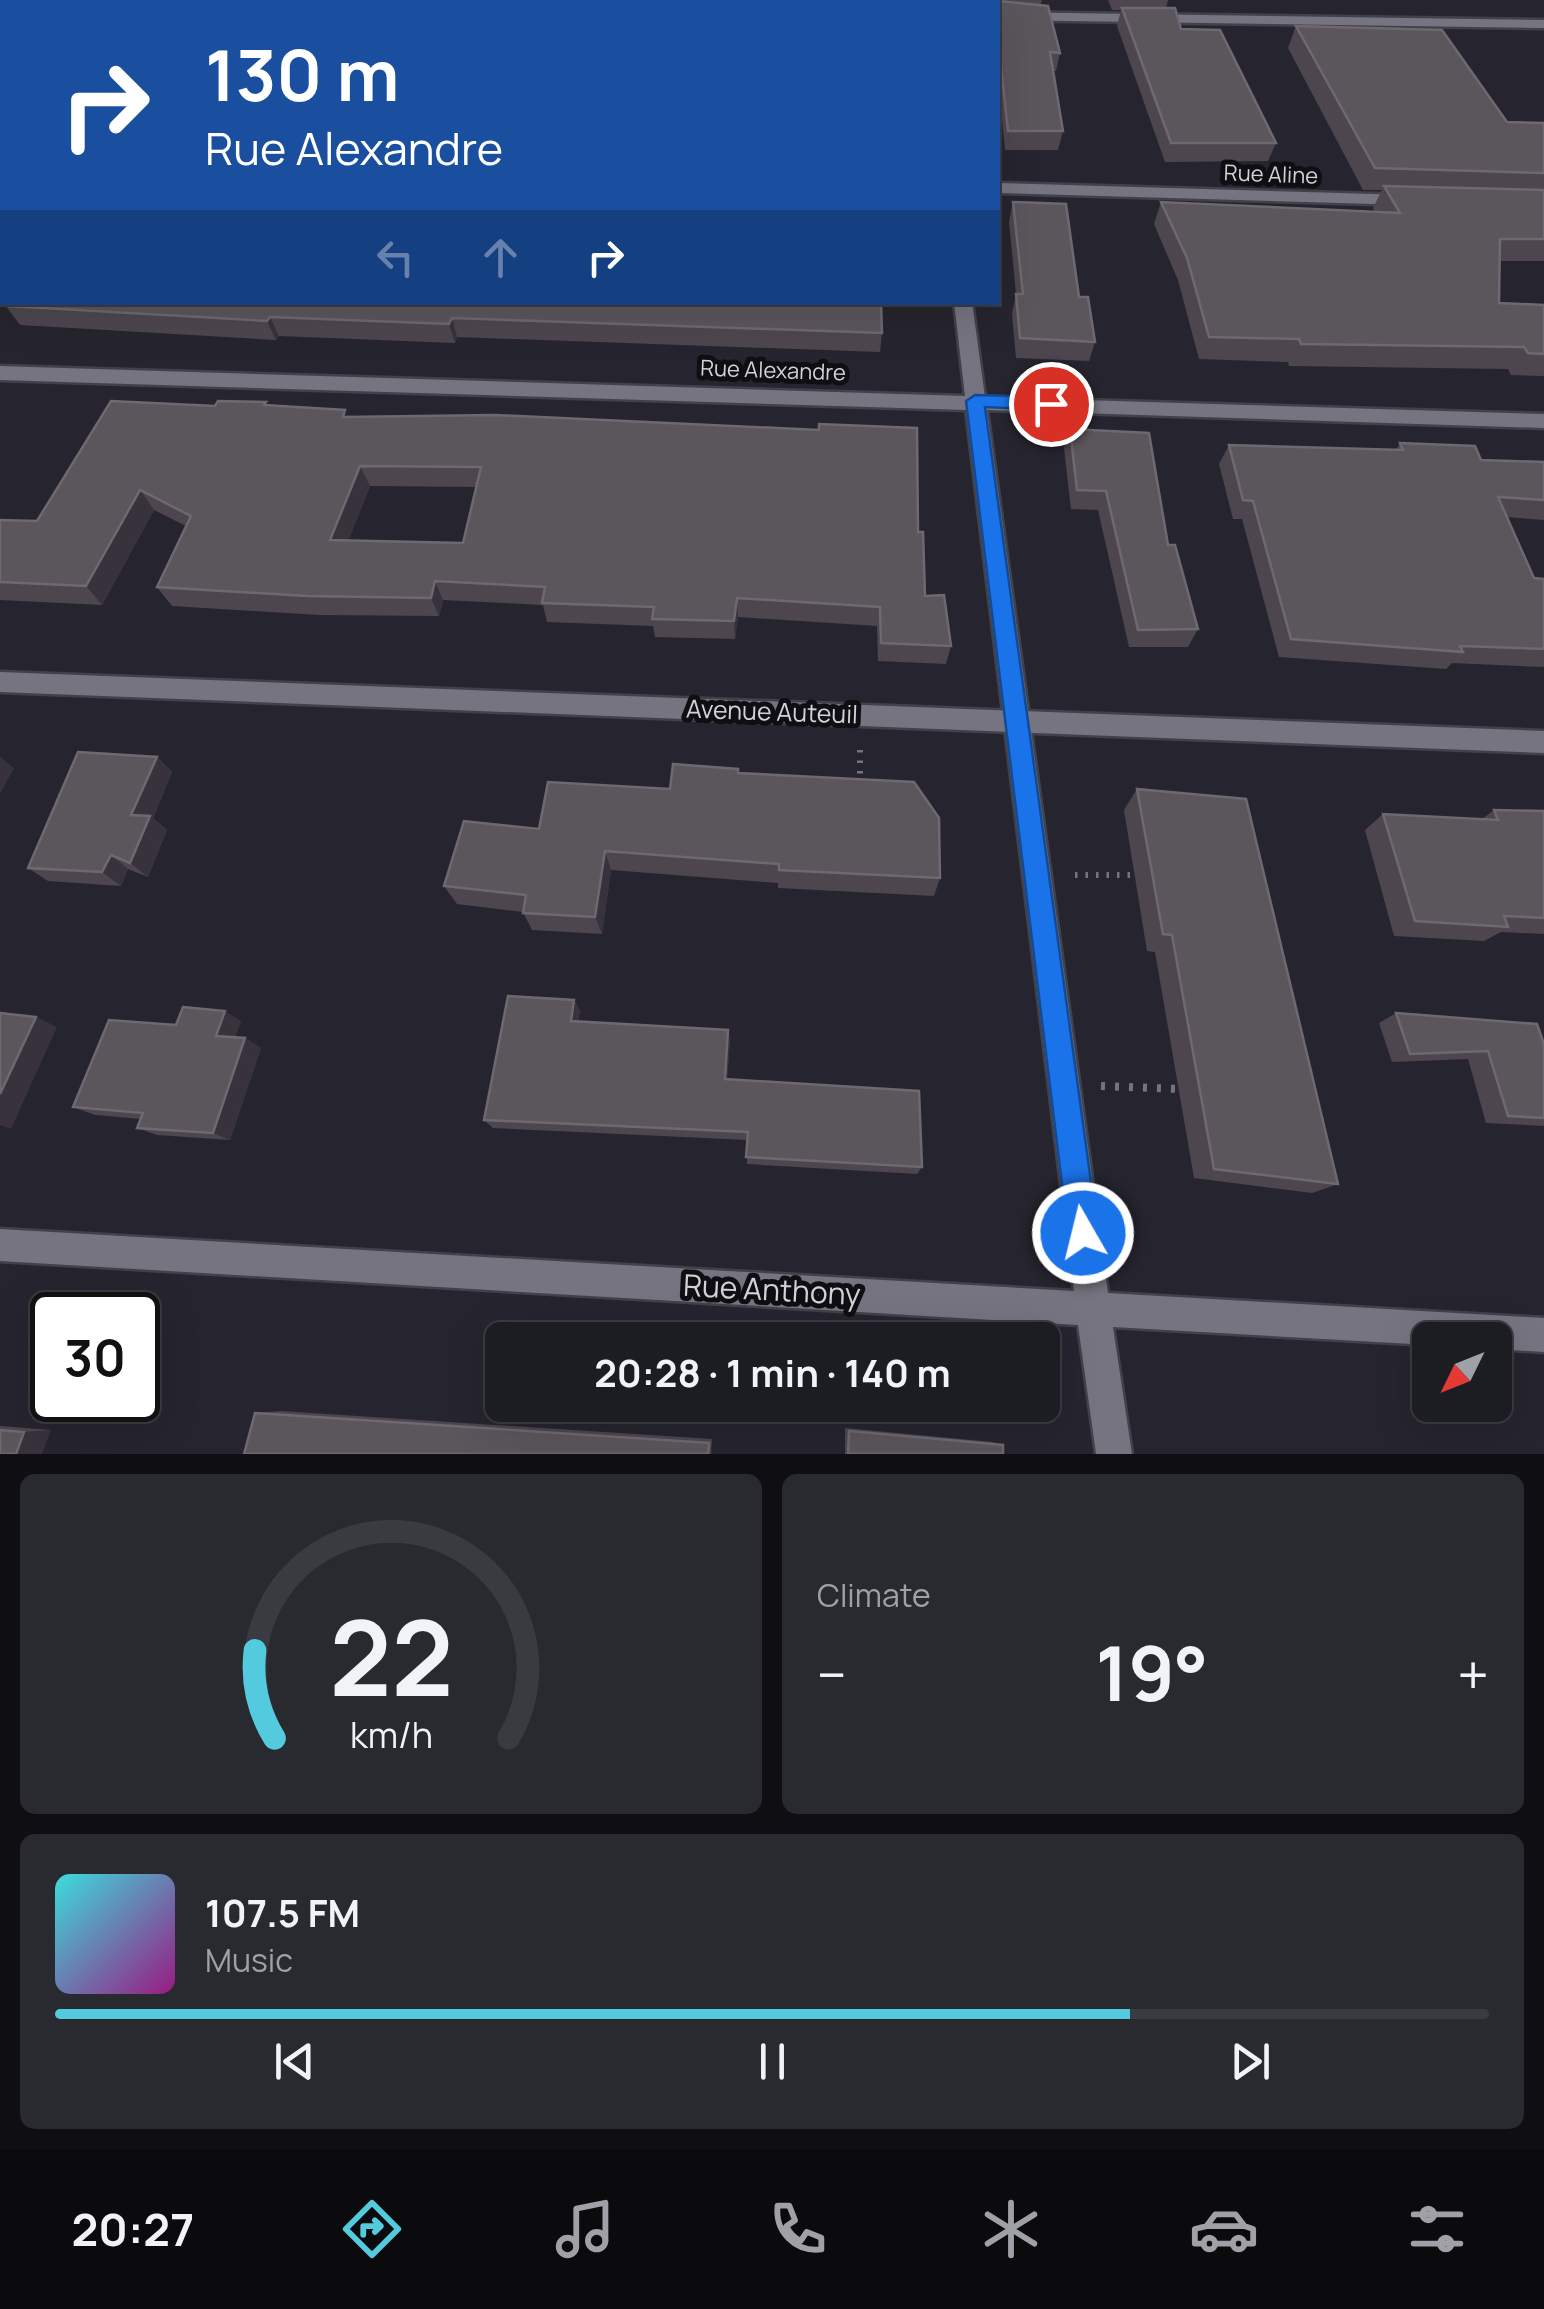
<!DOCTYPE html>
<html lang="en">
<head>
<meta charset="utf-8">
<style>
  :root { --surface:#1c1c23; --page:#292930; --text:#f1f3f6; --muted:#a0a1a6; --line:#3a3a41; --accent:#54cade }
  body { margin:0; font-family:Manrope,sans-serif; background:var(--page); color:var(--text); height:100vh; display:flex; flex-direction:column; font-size:38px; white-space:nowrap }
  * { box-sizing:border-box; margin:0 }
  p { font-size:32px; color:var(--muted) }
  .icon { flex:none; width:55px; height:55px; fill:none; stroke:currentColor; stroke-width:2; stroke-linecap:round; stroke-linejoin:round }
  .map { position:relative; height:1454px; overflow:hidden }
  .side { display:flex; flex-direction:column; gap:20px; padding:20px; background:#0f0f13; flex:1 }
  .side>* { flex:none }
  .hud { position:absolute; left:0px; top:0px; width:1000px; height:305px; box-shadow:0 10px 40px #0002,0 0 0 2px var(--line); background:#1a4fa0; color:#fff; overflow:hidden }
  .needle { width:65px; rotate:227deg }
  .buttons { position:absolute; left:1412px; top:1322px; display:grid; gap:20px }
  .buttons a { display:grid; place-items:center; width:100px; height:100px; border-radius:15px; background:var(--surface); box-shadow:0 10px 40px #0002,0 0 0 2px var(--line); font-size:50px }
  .speed { position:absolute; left:30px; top:1292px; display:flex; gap:20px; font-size:50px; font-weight:700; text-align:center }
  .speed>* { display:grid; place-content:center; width:130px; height:130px; border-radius:50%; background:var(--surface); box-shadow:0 10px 40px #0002,0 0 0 2px var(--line); line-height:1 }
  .speed .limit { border:5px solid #111; border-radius:15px; background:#fff; color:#111 }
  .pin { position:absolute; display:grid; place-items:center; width:85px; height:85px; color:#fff; margin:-42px; border:5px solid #fff; border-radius:50%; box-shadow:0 2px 10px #0007 }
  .me { position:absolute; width:110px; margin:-55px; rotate:352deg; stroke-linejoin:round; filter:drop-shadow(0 0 8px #0008) }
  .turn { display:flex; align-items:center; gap:35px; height:210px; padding:0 40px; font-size:45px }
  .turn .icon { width:130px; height:130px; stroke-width:2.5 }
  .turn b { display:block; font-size:70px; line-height:85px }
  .lanes { display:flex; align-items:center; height:95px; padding:0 40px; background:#0003; justify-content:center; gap:50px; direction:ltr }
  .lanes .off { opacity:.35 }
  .big { font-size:75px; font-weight:700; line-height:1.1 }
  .side .widget { flex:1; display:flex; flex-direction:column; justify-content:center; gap:15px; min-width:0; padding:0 35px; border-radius:15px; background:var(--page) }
  .side .dial { align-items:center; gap:0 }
  .dial svg { height:260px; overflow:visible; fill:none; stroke:var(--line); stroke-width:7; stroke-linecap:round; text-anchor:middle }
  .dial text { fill:var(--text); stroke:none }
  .song { display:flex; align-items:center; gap:30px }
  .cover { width:120px; height:120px; border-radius:15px; background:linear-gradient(135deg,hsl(180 70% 55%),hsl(310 70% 35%)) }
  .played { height:10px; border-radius:5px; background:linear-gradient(90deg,var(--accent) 75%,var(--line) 75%) }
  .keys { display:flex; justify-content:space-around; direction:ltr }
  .heat { display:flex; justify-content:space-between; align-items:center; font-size:55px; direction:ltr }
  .side .tiles { flex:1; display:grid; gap:20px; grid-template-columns:1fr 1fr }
  .widget:last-child { grid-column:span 2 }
  .trip { position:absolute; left:485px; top:1322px; width:575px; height:100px; border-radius:15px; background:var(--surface); box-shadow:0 10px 40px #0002,0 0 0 2px var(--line); font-weight:700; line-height:100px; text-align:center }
  .tab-bar { display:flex; height:160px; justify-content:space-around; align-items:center; background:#0b0b0e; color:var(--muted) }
  .tab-bar .icon { width:70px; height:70px }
  .tab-bar .selected { color:var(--accent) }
  .tab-bar b { font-size:45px; color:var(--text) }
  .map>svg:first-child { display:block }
</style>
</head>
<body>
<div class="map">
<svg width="1544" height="1454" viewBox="0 0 1544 1454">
  <rect width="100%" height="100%" fill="#26252f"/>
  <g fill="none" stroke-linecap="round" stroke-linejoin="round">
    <!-- minor casing -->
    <g stroke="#424149" stroke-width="5">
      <g id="minor">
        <polygon points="998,12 1544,20 1544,28 998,20"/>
        <rect x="0" y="158" width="2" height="10"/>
        <polygon points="998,183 1409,195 1417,200 1409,205 998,193"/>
        <polygon points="954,302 972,302 985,397 1544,414 1544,428 987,410 1108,1293 1544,1318 1544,1352 1495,1349 1495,1340 1430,1340 1430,1345 1113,1327 1132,1454 1096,1454 1078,1325 0,1261 0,1229 1074,1291 966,410 0,380 0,366 965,396"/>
      </g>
    </g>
    <!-- tertiary casing -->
    <g stroke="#424149" stroke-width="5">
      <polygon id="tertiary" points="0,672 1544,731 1544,753 0,692"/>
    </g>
    <!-- path-far2 -->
    <polyline stroke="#75747d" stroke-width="4" stroke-dasharray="1 5" stroke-linecap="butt" points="0,89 2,75"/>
    <!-- path-far1 -->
    <g stroke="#75747d" stroke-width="6" stroke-dasharray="2.5 8" stroke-linecap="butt">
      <polyline points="860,750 860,788"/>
      <polyline points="1075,875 1134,875"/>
    </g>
    <!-- path -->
    <polyline stroke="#75747d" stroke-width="8" stroke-dasharray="4 10" stroke-linecap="butt" points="1101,1086 1180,1089"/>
    <!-- minor -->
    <use href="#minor" fill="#757480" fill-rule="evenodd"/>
    <!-- tertiary -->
    <use href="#tertiary" fill="#757480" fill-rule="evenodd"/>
  </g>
  <!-- wall -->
  <g fill="#4d464e" fill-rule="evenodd">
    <polygon points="982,0 1042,0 1040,6 1060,53 1056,71 1053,71 1063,131 1058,150 1005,150 998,77 998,2 983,2"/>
    <polygon points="1108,0 1168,0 1166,8 1181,29 1276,143 1268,161 1165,162 1117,26 1121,10 1112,10"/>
    <polygon points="1296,26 1507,122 1544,123 1544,261 1500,261 1499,303 1544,305 1544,376 1511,375 1508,369 1289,366 1288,362 1199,359 1178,280 1154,224 1161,202 1375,212 1373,208 1382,190 1363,190 1288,48"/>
    <polygon points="1013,202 1079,297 1095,342 1089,361 1016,358 1012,314 1016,294 1009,222"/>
    <polygon points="9,302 882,333 880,352 457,337 455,343 279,336 276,340 20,325 6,306"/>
    <path d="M215,406H268L348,417L918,532L925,596L951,646L946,664L878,661L877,626L738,617L735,639L655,637L653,626L547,622L543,605L443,600L439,616L319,615L172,606L157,587L186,526L154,510L102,605L0,600V520L37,521ZM370,486L476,487L463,543L348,541Z"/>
    <polygon points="1070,429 1168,545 1198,629 1188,647 1129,647 1098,510 1071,509 1064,448"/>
    <polygon points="1400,443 1481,460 1544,462 1544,520 1507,517 1534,578 1544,579 1544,667 1452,663 1446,669 1279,657 1242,519 1233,519 1219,464 1229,445 1396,450"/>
    <polygon points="157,757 172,772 153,818 167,830 148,877 128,869 121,886 48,881 28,868"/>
    <polygon points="739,773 940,878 934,896 778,888 778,883 611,870 602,934 532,930 523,912 457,904 444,886 670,789"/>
    <polygon points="1137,789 1338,1184 1312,1193 1194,1178 1155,952 1147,951 1124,810"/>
    <polygon points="1494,810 1544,811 1544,934 1501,932 1484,941 1394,936 1365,830 1383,814 1482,819"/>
    <polygon points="574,1000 580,1011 578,1022 730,1040 727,1080 922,1167 917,1174 747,1164 747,1140 493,1128 484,1120"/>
    <polygon points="1396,1013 1544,1044 1544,1126 1486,1123 1468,1059 1392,1062 1379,1023"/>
    <polygon points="241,1021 235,1037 245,1038 261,1048 230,1140 157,1135 137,1128 141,1119 95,1115 73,1107 176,1025"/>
    <polygon points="281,1411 712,1439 711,1454 244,1454 255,1413"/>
    <polygon points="0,1426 51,1430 0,1454"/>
    <polygon points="845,1428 992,1442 1003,1445 1003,1454 845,1454"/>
  </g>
  <!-- shaded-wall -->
  <g fill="#37323b">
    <polygon points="270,317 279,336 276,340 267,321"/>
    <polygon points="452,318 457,337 455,343 449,324"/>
    <polygon points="360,466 370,486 341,560 330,540"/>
    <polygon points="140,490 154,510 102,605 86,586"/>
    <polygon points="435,581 443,600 439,616 431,598"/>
    <polygon points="737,598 738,617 735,639 734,621"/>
    <polygon points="0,757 14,768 0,794"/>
    <polygon points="157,757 172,772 153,818 167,830 148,877 130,863 131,815"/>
    <polygon points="605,851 611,870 602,934 595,917"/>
    <polygon points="111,855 128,869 121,886 102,872"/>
    <polygon points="574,1000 580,1011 576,1031 571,1021"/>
    <polygon points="225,1011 241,1021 232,1046 216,1036"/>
    <polygon points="36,1017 57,1027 11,1129 0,1125 0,1094"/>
    <polygon points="728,1030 730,1040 726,1088 725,1079"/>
    <polygon points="245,1038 261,1048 230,1140 213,1133"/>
    <polygon points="51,1430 42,1454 16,1454 24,1432"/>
  </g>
  <!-- building -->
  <g fill="#5b555c" stroke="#6e6870" stroke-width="2.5" fill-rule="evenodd">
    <polygon points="228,0 526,0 525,2 226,2"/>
    <polygon points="646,0 891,0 891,2 645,2"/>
    <polygon points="989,0 1048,6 1060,53 1050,52 1063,131 1008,131 998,39 998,2 990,2"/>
    <polygon points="1122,8 1175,8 1181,29 1220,30 1276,143 1171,143"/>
    <polygon points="1296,26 1442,30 1507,122 1544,123 1544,173 1375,168"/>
    <polygon points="1384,186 1544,190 1544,239 1500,239 1499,303 1544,305 1544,354 1528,353 1524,347 1301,344 1299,339 1209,337 1187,258 1161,202 1400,213"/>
    <polygon points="1013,202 1066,204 1079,297 1088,297 1095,342 1020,338 1016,294 1023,294"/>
    <polygon points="9,302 881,302 882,333 452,318 449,324 270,317 267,321 6,306"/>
    <path d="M111,401L215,406L218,401L266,402L264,405L345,410L343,417L496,415L819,430V424L917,428L918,532H923L925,596L944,595L951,646L881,643L880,607L737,598L734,621L652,619L654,607L542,603L545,587L435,581L431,598L307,596L157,587L191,516L140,490L86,586L0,582V520L37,521ZM360,466L481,467L463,543L330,540Z"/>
    <polygon points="1070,429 1149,433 1168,545 1175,545 1198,629 1138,630 1106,491 1077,490"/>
    <polygon points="1400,443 1475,446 1481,460 1544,462 1544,500 1498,497 1534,578 1544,579 1544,649 1460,646 1463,652 1291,639 1253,501 1243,500 1229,445 1403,450"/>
    <polygon points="78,752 157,757 131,815 150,816 130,863 111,855 102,872 28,868"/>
    <polygon points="673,764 738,769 738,773 914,782 939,818 940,878 779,870 779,864 605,851 595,917 523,913 526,895 444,886 464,821 539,829 548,782 670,789"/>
    <polygon points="1137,789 1246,799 1338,1184 1214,1169 1172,935 1163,934"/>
    <polygon points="1494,810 1544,811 1544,918 1504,916 1508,927 1415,921 1383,814 1498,820"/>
    <polygon points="508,996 574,1000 571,1021 728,1030 725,1079 919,1091 922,1167 746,1157 748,1132 484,1120"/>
    <polygon points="183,1007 225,1011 216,1036 245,1038 213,1133 137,1128 143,1113 73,1107 109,1020 176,1025"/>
    <polygon points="0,1013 36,1017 0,1094"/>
    <polygon points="1396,1013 1537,1024 1544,1044 1544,1118 1508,1116 1488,1051 1410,1054"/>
    <polygon points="255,1413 709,1443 708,1454 244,1454"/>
    <polygon points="0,1430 24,1432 16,1454 0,1454"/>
    <polygon points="849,1431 1003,1445 1003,1454 848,1454"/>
  </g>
  <!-- route -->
  <polygon fill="#1a73e8" stroke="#114b97" stroke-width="2.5" points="975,395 1051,397 1060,404 1051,410 985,407 1098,1233 1094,1244 1083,1248 1073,1244 1068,1233 966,401"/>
  <g text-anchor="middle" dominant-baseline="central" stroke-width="10" stroke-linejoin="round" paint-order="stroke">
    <!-- far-street labels -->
    <g font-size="22" fill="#d2d2d9" stroke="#0f0f13">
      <text transform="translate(1271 174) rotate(2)">Rue Aline</text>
      <text transform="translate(773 370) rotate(2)">Rue Alexandre</text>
    </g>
    <!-- street labels -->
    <g font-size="25" fill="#d2d2d9" stroke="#0f0f13">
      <text transform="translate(772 711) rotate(2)">Avenue Auteuil</text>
    </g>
    <!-- near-street labels -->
    <g font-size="30" fill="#d2d2d9" stroke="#0f0f13">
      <text transform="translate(772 1289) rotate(3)">Rue Anthony</text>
    </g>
  </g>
</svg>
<div class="buttons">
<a><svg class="needle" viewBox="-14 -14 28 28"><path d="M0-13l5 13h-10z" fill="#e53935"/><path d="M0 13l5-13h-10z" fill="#a0a1a6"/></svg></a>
</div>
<div class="speed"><div class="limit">30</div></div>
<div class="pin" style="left:1051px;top:404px;background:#d93025"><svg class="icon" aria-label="arrive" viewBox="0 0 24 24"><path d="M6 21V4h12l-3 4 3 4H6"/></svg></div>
<svg class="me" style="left:1083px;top:1233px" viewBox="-20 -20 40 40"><circle r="17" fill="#1a73e8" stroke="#fff" stroke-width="3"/><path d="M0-11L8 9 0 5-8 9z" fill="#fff"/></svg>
<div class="trip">20:28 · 1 min · 140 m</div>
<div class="hud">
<div class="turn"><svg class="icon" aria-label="right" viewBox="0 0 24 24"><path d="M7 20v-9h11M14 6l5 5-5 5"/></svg><div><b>130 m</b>Rue Alexandre</div></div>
<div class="lanes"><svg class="icon off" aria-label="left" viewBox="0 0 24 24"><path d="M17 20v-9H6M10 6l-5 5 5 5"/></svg><svg class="icon off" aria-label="ahead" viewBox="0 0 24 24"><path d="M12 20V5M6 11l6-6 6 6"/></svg><svg class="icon" aria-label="right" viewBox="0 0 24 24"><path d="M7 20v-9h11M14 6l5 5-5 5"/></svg></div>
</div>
</div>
<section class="side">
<div class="tiles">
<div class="widget dial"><svg viewBox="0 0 100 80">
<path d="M14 69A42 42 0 1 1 86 69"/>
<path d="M14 69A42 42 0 0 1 8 42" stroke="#54cade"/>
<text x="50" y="56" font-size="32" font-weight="700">22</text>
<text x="50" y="72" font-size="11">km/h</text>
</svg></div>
<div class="widget"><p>Climate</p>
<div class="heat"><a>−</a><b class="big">19°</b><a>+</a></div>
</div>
<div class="widget">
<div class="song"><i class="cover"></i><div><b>107.5 FM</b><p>Music</p></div></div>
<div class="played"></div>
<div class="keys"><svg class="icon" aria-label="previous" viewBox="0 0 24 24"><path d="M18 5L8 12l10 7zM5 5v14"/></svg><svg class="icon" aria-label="pause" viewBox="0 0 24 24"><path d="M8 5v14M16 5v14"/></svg><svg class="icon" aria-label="next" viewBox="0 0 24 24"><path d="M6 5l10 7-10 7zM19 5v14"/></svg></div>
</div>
</div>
</section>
<nav class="tab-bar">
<b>20:27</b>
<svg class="icon selected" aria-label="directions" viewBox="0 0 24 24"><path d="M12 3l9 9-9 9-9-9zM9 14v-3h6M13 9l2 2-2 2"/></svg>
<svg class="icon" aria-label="music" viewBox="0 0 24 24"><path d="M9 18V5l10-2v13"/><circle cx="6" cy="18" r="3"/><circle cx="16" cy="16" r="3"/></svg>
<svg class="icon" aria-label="phone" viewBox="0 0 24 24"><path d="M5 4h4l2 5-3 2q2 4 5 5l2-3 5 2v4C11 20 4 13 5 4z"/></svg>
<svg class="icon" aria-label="climate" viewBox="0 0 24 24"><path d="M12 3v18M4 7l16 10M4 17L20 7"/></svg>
<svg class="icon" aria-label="car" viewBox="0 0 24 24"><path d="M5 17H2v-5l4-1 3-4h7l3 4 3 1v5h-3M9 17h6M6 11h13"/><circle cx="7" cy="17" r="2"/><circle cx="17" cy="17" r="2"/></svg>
<svg class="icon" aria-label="filters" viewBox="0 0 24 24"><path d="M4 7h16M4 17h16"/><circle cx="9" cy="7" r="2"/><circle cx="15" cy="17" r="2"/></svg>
</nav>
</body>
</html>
